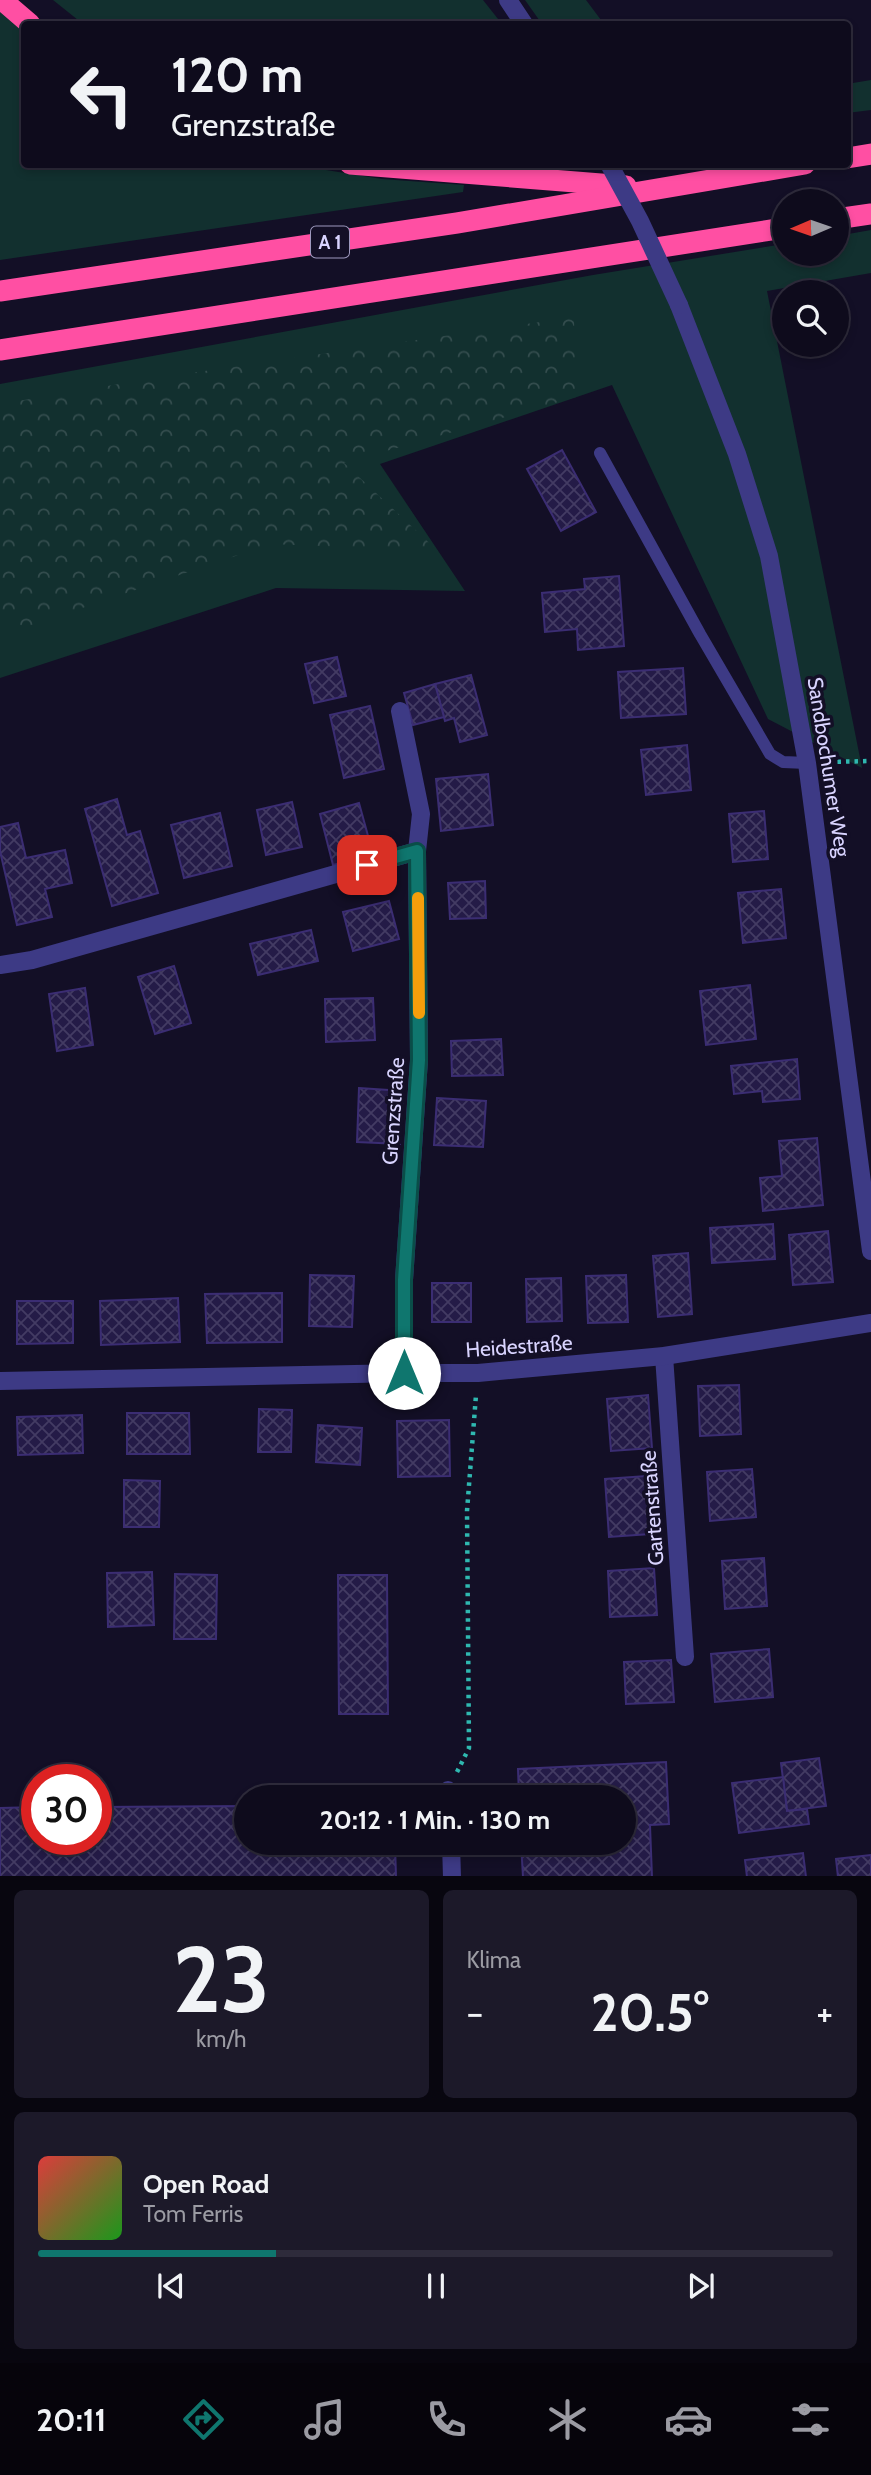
<!DOCTYPE html>
<html lang="de">
<head>
<meta charset="utf-8">
<style>
  :root { --surface:#0e0b1c; --page:#1c1929; --text:#f1f3f6; --muted:#9b9ba3; --line:#2e2b3b; --accent:#0f766e }
  body { margin:0; font-family:Cabin,sans-serif; background:var(--page); color:var(--text); height:100vh; display:flex; flex-direction:column; font-size:26px; white-space:nowrap }
  * { box-sizing:border-box; margin:0 }
  p { font-size:23px; color:var(--muted) }
  .icon { flex:none; width:38px; height:38px; fill:none; stroke:currentColor; stroke-width:2; stroke-linecap:round; stroke-linejoin:round }
  .map { position:relative; height:1876px; overflow:hidden }
  .details { display:flex; flex-direction:column; gap:14px; padding:14px; background:#08060f; flex:1 }
  .details>* { flex:none }
  .banner { position:absolute; left:21px; top:21px; width:830px; height:147px; border-radius:7px; box-shadow:0 4px 10px #0003,0 0 0 2px var(--line); background:#0e0b1c; color:var(--text); overflow:hidden }
  .needle { width:46px; rotate:268deg }
  .buttons { position:absolute; left:772px; top:189px; display:grid; gap:14px }
  .buttons a { display:grid; place-items:center; width:77px; height:77px; border-radius:50%; background:var(--surface); box-shadow:0 4px 10px #0003,0 0 0 2px var(--line); font-size:35px }
  .speed { position:absolute; left:21px; top:1764px; display:flex; gap:14px; font-size:35px; font-weight:700; text-align:center }
  .speed>* { display:grid; place-content:center; width:91px; height:91px; border-radius:50%; background:var(--surface); box-shadow:0 4px 10px #0003,0 0 0 2px var(--line); line-height:1 }
  .speed .limit { border:10px solid #d22; background:#fff; color:#111 }
  .pin { position:absolute; display:grid; place-items:center; width:60px; height:60px; color:#fff; margin:-30px; border-radius:14px; box-shadow:0 4px 10px #0006 }
  .me { position:absolute; width:77px; margin:-38px; rotate:0deg; stroke-linejoin:round; filter:drop-shadow(0 0 5px #0008) }
  .turn { display:flex; align-items:center; gap:24px; height:147px; padding:0 35px; font-size:32px }
  .turn .icon { width:91px; height:91px; stroke-width:2.5 }
  .turn b { display:block; font-size:49px; line-height:60px }
  .big { font-size:52px; font-weight:700; line-height:1.1 }
  .details .widget { flex:1; display:flex; flex-direction:column; justify-content:center; gap:10px; min-width:0; padding:0 24px; border-radius:10px; background:var(--page) }
  .details .dial { align-items:center; gap:0 }
  .dial b { font-size:91px; line-height:1 }
  .song { display:flex; align-items:center; gap:21px }
  .cover { width:84px; height:84px; border-radius:10px; background:linear-gradient(135deg,hsl(0 70% 55%),hsl(120 70% 35%)) }
  .played { height:7px; border-radius:4px; background:linear-gradient(90deg,var(--accent) 30%,var(--line) 30%) }
  .keys { display:flex; justify-content:space-around; direction:ltr }
  .heat { display:flex; justify-content:space-between; align-items:center; font-size:38px; direction:ltr }
  .details .tiles { flex:1; display:grid; gap:14px; grid-template-columns:1fr 1fr }
  .widget:last-child { grid-column:span 2 }
  .trip { position:absolute; left:234px; top:1785px; width:402px; height:70px; border-radius:35px; background:var(--surface); box-shadow:0 4px 10px #0003,0 0 0 2px var(--line); font-weight:700; line-height:70px; text-align:center }
  .tab-bar { display:flex; height:112px; justify-content:space-around; align-items:center; background:#06040b; color:var(--muted) }
  .tab-bar .icon { width:49px; height:49px }
  .tab-bar .selected { color:var(--accent) }
  .tab-bar b { font-size:32px; color:var(--text) }
  .map>svg:first-child { display:block }
</style>
</head>
<body>
<div class="map">
<svg width="871" height="1877" viewBox="0 0 871 1877">
  <defs>
    <pattern id="forest-crowns" width="20" height="18" patternUnits="userSpaceOnUse" patternTransform="scale(1.75)"><rect width="20" height="18" fill="#12302f"/><path d="M2 6a3 3 0 1 1 6 0M12 15a3 3 0 1 1 6 0" fill="none" stroke="#344d4e"/></pattern>
    <pattern id="building-cross-hatch" width="8" height="8" patternUnits="userSpaceOnUse" patternTransform="scale(1.75)"><rect width="8" height="8" fill="#241b47"/><path d="M0 0l8 8M0 8l8-8" fill="none" stroke="#433b63"/></pattern>
  </defs>
  <rect width="100%" height="100%" fill="#130f26"/>
  <!-- green -->
  <g fill="#12302f">
    <polygon points="53,0 483,0 502,24 83,24"/>
    <polygon points="525,0 586,0 604,24 542,24"/>
    <polygon points="0,9 24,30 24,164 295,165 382,179 464,185 463,192 0,260"/>
    <polygon points="871,80 871,110 847,113 847,84"/>
    <polygon points="871,230 871,273 767,291 862,768 768,719 612,385 380,464 465,591 276,588 0,678 0,384 593,275 784,244 784,254 836,254 837,236"/>
  </g>
  <!-- forest -->
  <polygon fill="url(#forest-crowns)" points="574,317 576,397 344,463 438,551 271,544 0,636 0,404 143,380"/>
  <!-- building -->
  <g fill="url(#building-cross-hatch)" stroke="#3b2d73" stroke-width="2">
    <polygon points="562,450 596,512 561,531 527,469"/>
    <polygon points="619,576 624,646 578,650 577,629 545,632 542,593 585,589 584,579"/>
    <polygon points="337,657 346,696 314,703 305,664"/>
    <polygon points="683,668 686,714 621,718 618,672"/>
    <polygon points="471,675 487,735 460,742 454,718 445,721 435,684"/>
    <polygon points="435,684 444,717 413,725 404,693"/>
    <polygon points="370,706 384,769 344,778 330,715"/>
    <polygon points="687,745 691,790 646,795 641,750"/>
    <polygon points="488,774 493,825 441,831 436,779"/>
    <polygon points="117,799 127,835 140,831 158,893 112,906 85,809"/>
    <polygon points="292,802 302,847 266,855 257,810"/>
    <polygon points="359,803 373,854 333,865 320,814"/>
    <polygon points="764,811 768,859 733,862 729,814"/>
    <polygon points="220,813 232,866 184,878 171,825"/>
    <polygon points="18,823 26,858 65,850 72,883 45,889 52,917 17,925 0,851 0,827"/>
    <polygon points="485,881 486,918 450,919 448,883"/>
    <polygon points="781,889 786,938 743,943 738,893"/>
    <polygon points="389,901 399,939 353,951 343,912"/>
    <polygon points="311,930 318,961 258,975 250,944"/>
    <polygon points="174,966 191,1023 155,1034 138,977"/>
    <polygon points="750,985 756,1039 706,1045 700,991"/>
    <polygon points="85,988 93,1045 57,1051 49,994"/>
    <polygon points="373,998 375,1040 326,1042 325,999"/>
    <polygon points="501,1039 503,1075 452,1076 451,1041"/>
    <polygon points="797,1059 800,1099 763,1102 762,1091 734,1094 731,1066"/>
    <polygon points="359,1088 403,1091 400,1144 357,1142"/>
    <polygon points="437,1098 486,1101 483,1147 434,1145"/>
    <polygon points="817,1138 823,1205 763,1211 760,1178 782,1176 779,1141"/>
    <polygon points="773,1224 775,1259 712,1263 710,1228"/>
    <polygon points="828,1231 833,1282 793,1285 789,1235"/>
    <polygon points="688,1253 692,1314 658,1317 653,1256"/>
    <polygon points="310,1275 354,1276 352,1327 309,1326"/>
    <polygon points="626,1275 628,1322 588,1323 586,1276"/>
    <polygon points="561,1278 562,1321 527,1322 526,1279"/>
    <rect x="432" y="1283" width="39" height="39"/>
    <polygon points="282,1293 282,1342 207,1343 205,1294"/>
    <polygon points="178,1298 180,1342 101,1345 100,1301"/>
    <polygon points="17,1301 73,1301 73,1343 17,1344"/>
    <polygon points="739,1385 741,1434 700,1436 698,1386"/>
    <polygon points="648,1395 652,1448 611,1451 607,1399"/>
    <polygon points="259,1409 292,1410 291,1452 258,1452"/>
    <polygon points="127,1413 189,1413 190,1454 127,1454"/>
    <polygon points="82,1415 83,1453 18,1455 17,1417"/>
    <polygon points="449,1420 450,1476 398,1477 397,1421"/>
    <polygon points="318,1425 362,1428 360,1465 316,1462"/>
    <polygon points="752,1469 756,1517 710,1521 707,1472"/>
    <polygon points="646,1476 650,1534 609,1537 605,1479"/>
    <polygon points="124,1480 160,1481 159,1527 124,1527"/>
    <polygon points="764,1558 767,1606 725,1609 722,1561"/>
    <polygon points="654,1568 657,1615 610,1617 608,1571"/>
    <polygon points="152,1572 154,1625 108,1627 107,1573"/>
    <polygon points="175,1574 217,1575 216,1639 174,1639"/>
    <polygon points="338,1575 387,1575 388,1714 339,1714"/>
    <polygon points="769,1649 773,1697 715,1702 711,1654"/>
    <polygon points="671,1660 674,1702 626,1704 624,1662"/>
    <polygon points="819,1758 826,1806 787,1811 781,1763"/>
    <polygon points="666,1762 669,1824 650,1825 652,1877 523,1877 521,1843 625,1843 625,1797 519,1797 518,1769"/>
    <polygon points="783,1777 787,1811 807,1809 809,1824 739,1833 732,1783"/>
    <polygon points="247,1806 247,1843 395,1843 396,1877 0,1877 0,1808 37,1807 37,1839 96,1839 96,1807"/>
    <polygon points="803,1853 806,1877 747,1877 745,1860"/>
    <polygon points="871,1855 871,1877 838,1877 836,1859"/>
  </g>
  <g fill="none" stroke-linecap="round" stroke-linejoin="round">
    <!-- path -->
    <g stroke="#2fb8b0" stroke-width="4.5" stroke-dasharray="3.5 5" stroke-linecap="butt">
      <polyline points="829,762 871,761"/>
      <polyline points="457,1772 469,1748 467,1511 476,1395"/>
    </g>
    <!-- service -->
    <polyline stroke="#3d3a85" stroke-width="12" points="600,453 700,634 770,754 783,762 807,763"/>
    <!-- minor -->
    <g stroke="#3d3a85" stroke-width="18">
      <polyline points="508,0 524,24"/>
      <polyline points="679,305 737,454 769,556 807,763 871,1251"/>
      <polyline points="400,711 421,814 417,851"/>
      <polyline points="0,965 32,960 417,851 419,1060 404,1280 404,1373"/>
      <polyline points="664,1356 685,1657"/>
      <polyline points="0,1381 404,1373 478,1373 664,1356 871,1323"/>
      <polyline points="448,1790 448,1797"/>
      <polyline points="451,1843 452,1877"/>
    </g>
    <!-- motorway -->
    <g stroke="#ff4fa3" stroke-width="21">
      <polyline points="2,0 30,24"/>
      <polyline points="847,158 871,154"/>
      <polyline points="350,164 626,186"/>
      <polyline points="836,219 871,214"/>
      <polyline points="0,291 457,223 805,164"/>
      <polyline points="0,350 784,228"/>
    </g>
    <!-- minor-bridge -->
    <polyline stroke="#3d3a85" stroke-width="18" points="609,164 640,221 679,305"/>
  </g>
  <g fill="none" stroke-linecap="round" stroke-linejoin="round">
    <!-- route casing -->
    <g stroke="#0a4d48" stroke-width="18">
      <polyline id="route" points="367,865 417,851 419,1060 404,1280 404,1373"/>
    </g>
    <!-- route -->
    <use href="#route" stroke="#0f766e" stroke-width="12"/>
    <!-- slow -->
    <polyline stroke="#f59e0b" stroke-width="12" points="418,898 419,1013"/>
  </g>
  <g text-anchor="middle" dominant-baseline="central" stroke-width="7" stroke-linejoin="round" paint-order="stroke">
    <!-- shield labels -->
    <rect fill="#130f26" stroke="#9e99be" stroke-width="2" x="311" y="226.5" width="38" height="31" rx="5"/>
    <g font-size="19" font-weight="bold" fill="#d9d4ff">
      <text x="330" y="242">A 1</text>
    </g>
    <!-- street labels -->
    <g font-size="21" fill="#d9d4ff" stroke="#130f26">
      <text transform="translate(829 767) rotate(81)">Sandbochumer Weg</text>
      <text transform="translate(393 1111) rotate(-86)">Grenzstraße</text>
      <text transform="translate(519 1346) rotate(-4)">Heidestraße</text>
      <text transform="translate(652 1508) rotate(-94)">Gartenstraße</text>
    </g>
  </g>
</svg>
<div class="buttons">
<a><svg class="needle" viewBox="-14 -14 28 28"><path d="M0-13l5 13h-10z" fill="#e53935"/><path d="M0 13l5-13h-10z" fill="#9b9ba3"/></svg></a>
<a><svg class="icon" aria-label="search" viewBox="0 0 24 24"><circle cx="10" cy="10" r="6"/><path d="M15 15l6 6"/></svg></a>
</div>
<div class="speed"><div class="limit">30</div></div>
<div class="pin" style="left:367px;top:865px;background:#d93025"><svg class="icon" aria-label="arrive" viewBox="0 0 24 24"><path d="M6 21V4h12l-3 4 3 4H6"/></svg></div>
<svg class="me" style="left:404px;top:1373px" viewBox="-20 -20 40 40"><circle r="19" fill="#fff"/><path d="M0-13L10 11 0 6-10 11z" fill="#0f766e"/></svg>
<div class="trip">20:12 · 1 Min. · 130 m</div>
<div class="banner">
<div class="turn"><svg class="icon" aria-label="left" viewBox="0 0 24 24"><path d="M17 20v-9H6M10 6l-5 5 5 5"/></svg><div><b>120 m</b>Grenzstraße</div></div>
</div>
</div>
<section class="details">
<div class="tiles">
<div class="widget dial"><b>23</b><p>km/h</p></div>
<div class="widget"><p>Klima</p>
<div class="heat"><a>−</a><b class="big">20.5°</b><a>+</a></div>
</div>
<div class="widget">
<div class="song"><i class="cover"></i><div><b>Open Road</b><p>Tom Ferris</p></div></div>
<div class="played"></div>
<div class="keys"><svg class="icon" aria-label="previous" viewBox="0 0 24 24"><path d="M18 5L8 12l10 7zM5 5v14"/></svg><svg class="icon" aria-label="pause" viewBox="0 0 24 24"><path d="M8 5v14M16 5v14"/></svg><svg class="icon" aria-label="next" viewBox="0 0 24 24"><path d="M6 5l10 7-10 7zM19 5v14"/></svg></div>
</div>
</div>
</section>
<nav class="tab-bar">
<b>20:11</b>
<svg class="icon selected" aria-label="directions" viewBox="0 0 24 24"><path d="M12 3l9 9-9 9-9-9zM9 14v-3h6M13 9l2 2-2 2"/></svg>
<svg class="icon" aria-label="music" viewBox="0 0 24 24"><path d="M9 18V5l10-2v13"/><circle cx="6" cy="18" r="3"/><circle cx="16" cy="16" r="3"/></svg>
<svg class="icon" aria-label="phone" viewBox="0 0 24 24"><path d="M5 4h4l2 5-3 2q2 4 5 5l2-3 5 2v4C11 20 4 13 5 4z"/></svg>
<svg class="icon" aria-label="climate" viewBox="0 0 24 24"><path d="M12 3v18M4 7l16 10M4 17L20 7"/></svg>
<svg class="icon" aria-label="car" viewBox="0 0 24 24"><path d="M5 17H2v-5l4-1 3-4h7l3 4 3 1v5h-3M9 17h6M6 11h13"/><circle cx="7" cy="17" r="2"/><circle cx="17" cy="17" r="2"/></svg>
<svg class="icon" aria-label="filters" viewBox="0 0 24 24"><path d="M4 7h16M4 17h16"/><circle cx="9" cy="7" r="2"/><circle cx="15" cy="17" r="2"/></svg>
</nav>
</body>
</html>
